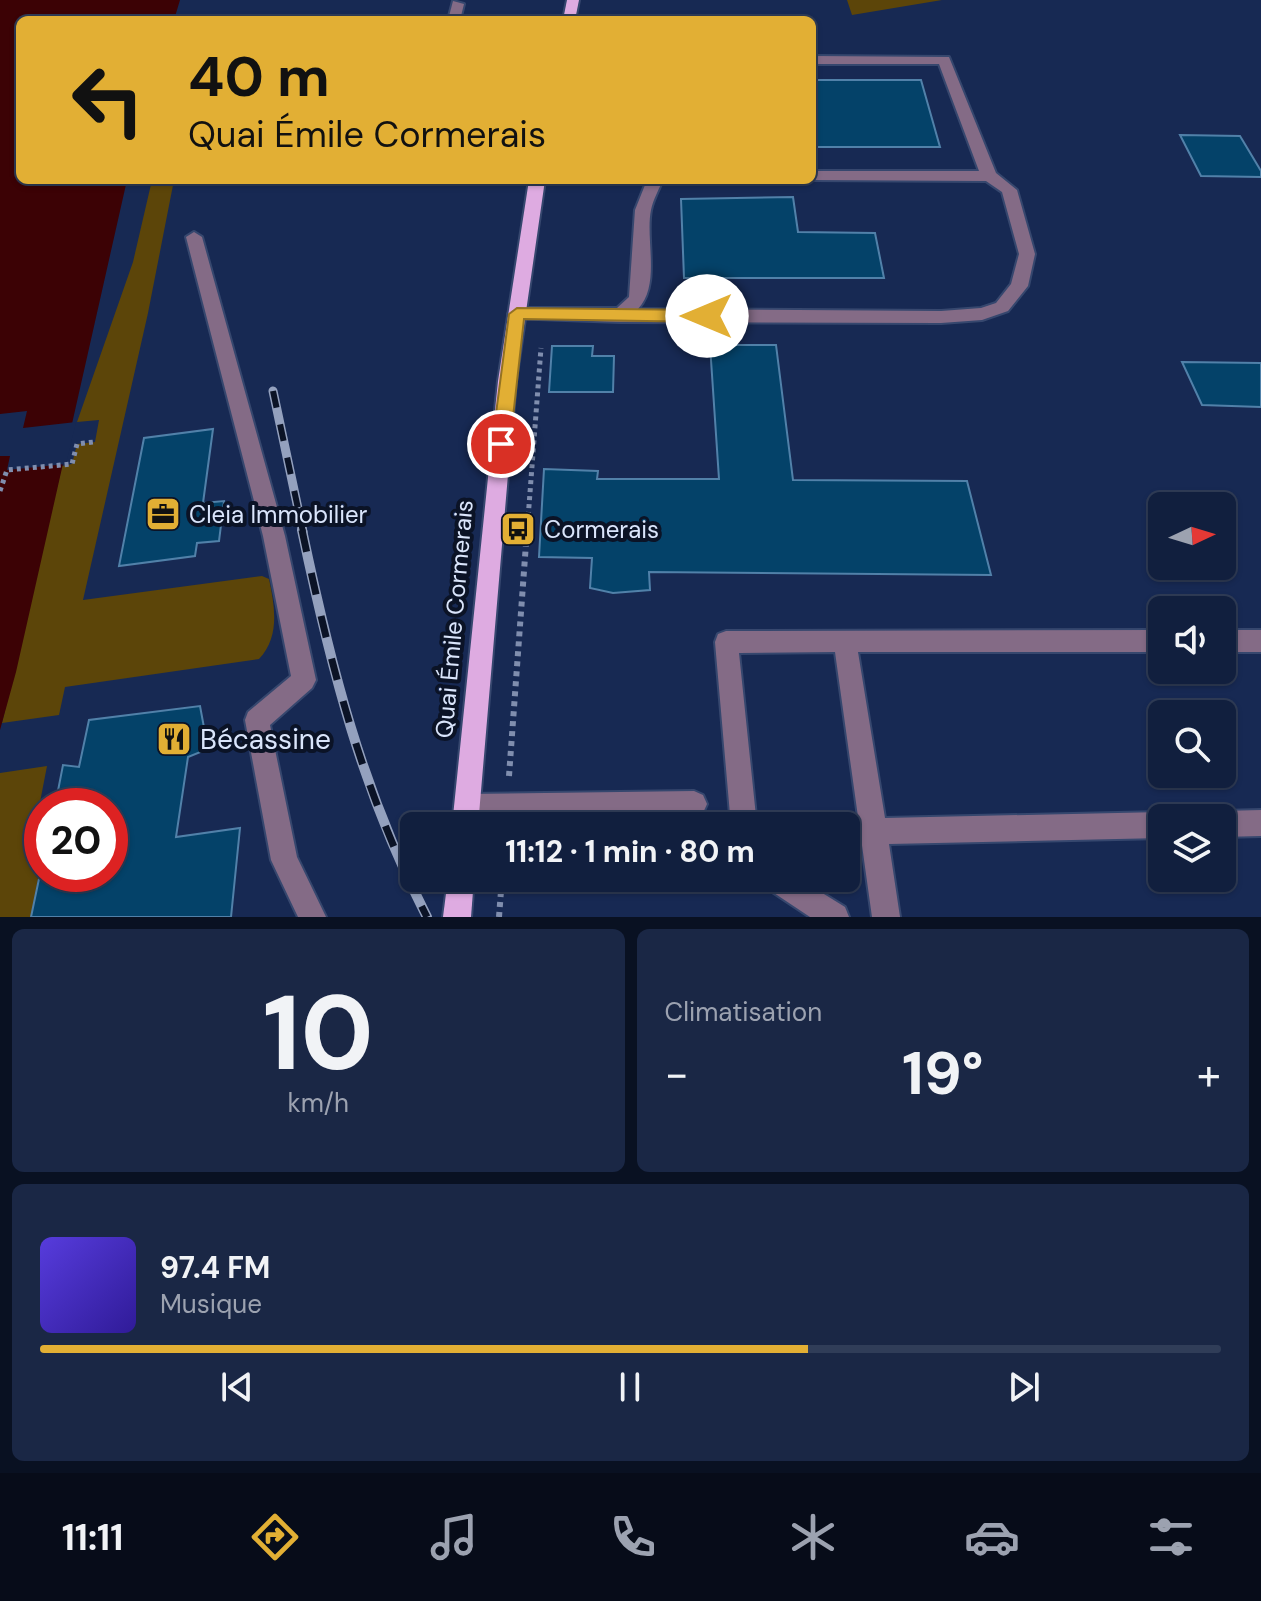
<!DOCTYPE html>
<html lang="fr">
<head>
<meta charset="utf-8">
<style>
  :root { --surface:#111f3e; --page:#1a2745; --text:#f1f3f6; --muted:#9ca2b0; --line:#303d58; --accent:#e2af34 }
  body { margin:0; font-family:"DM Sans",sans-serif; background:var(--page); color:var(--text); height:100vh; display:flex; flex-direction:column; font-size:30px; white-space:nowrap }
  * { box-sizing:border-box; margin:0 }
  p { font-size:26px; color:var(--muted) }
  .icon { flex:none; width:44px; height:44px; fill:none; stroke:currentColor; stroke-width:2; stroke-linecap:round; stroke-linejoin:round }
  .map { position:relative; height:917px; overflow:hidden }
  .drawer { display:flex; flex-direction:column; gap:12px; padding:12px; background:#091122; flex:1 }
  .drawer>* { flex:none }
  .banner { position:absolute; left:16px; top:16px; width:800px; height:168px; border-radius:12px; box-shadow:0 2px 6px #0004,0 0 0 2px var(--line); background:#e2af34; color:#111; overflow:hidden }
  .needle { width:52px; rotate:86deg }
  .tools { position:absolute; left:1148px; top:492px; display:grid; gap:16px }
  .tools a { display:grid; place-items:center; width:88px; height:88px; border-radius:12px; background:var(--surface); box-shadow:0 2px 6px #0004,0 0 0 2px var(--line); font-size:40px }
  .speed { position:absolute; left:24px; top:788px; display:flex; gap:16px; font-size:40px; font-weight:700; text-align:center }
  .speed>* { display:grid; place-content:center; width:104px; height:104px; border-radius:50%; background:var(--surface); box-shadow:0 2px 6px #0004,0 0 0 2px var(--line); line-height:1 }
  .speed .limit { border:12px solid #d22; background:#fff; color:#111 }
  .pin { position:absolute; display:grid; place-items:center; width:68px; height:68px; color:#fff; margin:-34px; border:4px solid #fff; border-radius:50%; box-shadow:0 2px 8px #0007 }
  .me { position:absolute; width:88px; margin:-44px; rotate:270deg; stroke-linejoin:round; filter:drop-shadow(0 0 6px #0008) }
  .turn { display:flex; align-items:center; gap:28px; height:168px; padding:0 40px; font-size:36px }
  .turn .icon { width:104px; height:104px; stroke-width:2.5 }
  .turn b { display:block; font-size:56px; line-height:68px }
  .big { font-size:60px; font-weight:700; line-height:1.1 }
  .drawer .card { flex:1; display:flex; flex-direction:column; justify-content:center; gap:12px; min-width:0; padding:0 28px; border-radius:12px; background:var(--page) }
  .drawer .dial { align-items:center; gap:0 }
  .dial b { font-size:104px; line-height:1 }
  .song { display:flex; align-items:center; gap:24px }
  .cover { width:96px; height:96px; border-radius:12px; background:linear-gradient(135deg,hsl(250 70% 55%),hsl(250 70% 35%)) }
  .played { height:8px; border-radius:4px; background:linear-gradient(90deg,var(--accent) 65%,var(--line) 65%) }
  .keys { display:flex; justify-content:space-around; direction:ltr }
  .heat { display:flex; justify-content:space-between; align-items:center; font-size:44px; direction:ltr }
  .drawer .tiles { flex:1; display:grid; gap:12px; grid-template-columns:1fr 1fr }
  .card:last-child { grid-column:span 2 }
  .trip { position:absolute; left:400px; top:812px; width:460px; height:80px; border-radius:12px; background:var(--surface); box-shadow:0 2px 6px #0004,0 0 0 2px var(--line); font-weight:700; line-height:80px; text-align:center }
  .menu { display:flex; height:128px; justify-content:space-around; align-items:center; background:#070c19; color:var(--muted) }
  .menu .icon { width:56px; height:56px }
  .menu .selected { color:var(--accent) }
  .menu b { font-size:36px; color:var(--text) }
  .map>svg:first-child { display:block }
</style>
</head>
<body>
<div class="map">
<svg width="1261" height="917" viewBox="0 0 1261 917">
  <rect width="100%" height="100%" fill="#172953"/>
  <!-- green -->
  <g fill="#5c4509">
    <polygon points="847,0 942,0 852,15"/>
    <path d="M152,180H174L148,313L83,600L262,576L269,579C275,607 280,637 259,659L65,687L59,715L2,723L62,466L72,464L77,444L95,442L99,420L77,422L133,262Z"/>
    <polygon points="47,766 29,859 42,858 31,917 0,917 0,773"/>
  </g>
  <!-- water -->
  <polygon fill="#3c0205" points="0,0 180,0 174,20 20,20 20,180 127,180 16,672 0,730"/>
  <!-- pier -->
  <polygon fill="#172953" points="27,411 23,428 76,422 66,464 7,470 10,456 0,456 0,414"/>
  <!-- building -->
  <g fill="#044269" stroke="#5181a9" stroke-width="2">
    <polygon points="812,80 921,80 940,147 812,147"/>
    <polygon points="1180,135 1240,136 1261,171 1261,177 1201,176"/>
    <polygon points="793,197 798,232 875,233 884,278 684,278 681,199"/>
    <polygon points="710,345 776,345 793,480 967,481 991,575 649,572 650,590 613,593 590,588 592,558 539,557 544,469 598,471 597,479 719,479"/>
    <polygon points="552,346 593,346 592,356 614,356 613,392 549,392"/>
    <polygon points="1182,362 1261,363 1261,407 1202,405"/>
    <polygon points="213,429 203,503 224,501 219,541 197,543 195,556 119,566 144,438"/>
    <polygon points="200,706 208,749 188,757 176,837 240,828 231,917 31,917 40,874 110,874 110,806 55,806 63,765 79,767 89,720"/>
  </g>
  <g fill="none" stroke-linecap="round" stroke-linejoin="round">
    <!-- minor casing -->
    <g stroke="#36476e" stroke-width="4">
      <g id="minor">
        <polygon points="453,1 464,4 460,20 448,20"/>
        <path d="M812,56L949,57L996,173L1017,190L1035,254L1028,286L1008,311L982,320L941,323L620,322L511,318L508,314L511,310L517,308H617L629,297L635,210L647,180H663C659,189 653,200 651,210C645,239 661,285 638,309L941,311L981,308L996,303L1011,284L1019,254L1002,192L986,181L809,180H812V171H979L939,64H812Z"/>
        <polygon points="194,232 202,237 285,536 316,680 312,688 270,725 297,857 326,917 298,917 271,860 245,720 248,712 291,676 263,536 186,237"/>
        <polygon points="1162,630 1162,652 858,652 885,818 1162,812 1172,818 1162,818 1162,838 889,844 900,917 872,917 835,652 739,653 757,826 731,826 715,642 718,634 726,631"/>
        <rect x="1222" y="630" width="39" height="22"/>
        <polygon points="694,791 703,795 707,804 703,813 694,817 467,820 458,816 454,807 458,798 467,794"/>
        <polygon points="1261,810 1261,836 1222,837 1222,818 1212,818 1222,811"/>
        <polygon points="761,878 798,878 845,907 849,917 810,917 765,887"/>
      </g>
    </g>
    <!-- major casing -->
    <g stroke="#36476e" stroke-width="4">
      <g id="major">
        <polygon points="567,0 579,0 575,20 563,20"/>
        <polygon points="529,180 545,180 516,381 478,826 452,826 498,381"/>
        <polygon points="448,878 474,878 471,917 443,917"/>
      </g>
    </g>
    <!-- path-far1 -->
    <g stroke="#808eae" stroke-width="5" stroke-dasharray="4 4" stroke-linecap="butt">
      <polyline points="0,491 7,470 72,464 77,444 94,442"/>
      <polyline points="527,532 541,348"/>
    </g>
    <!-- path -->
    <g stroke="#808eae" stroke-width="6" stroke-dasharray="5 5" stroke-linecap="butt">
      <polyline points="509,776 527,530"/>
      <polyline points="499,917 502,878"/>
    </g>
    <!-- minor -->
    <use href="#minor" fill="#846b86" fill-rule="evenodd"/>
    <!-- major -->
    <use href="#major" fill="#deabe1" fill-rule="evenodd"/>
    <!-- rail-far1 casing -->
    <g stroke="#94a1be" stroke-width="9">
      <polyline id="rail-far1" points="273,391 303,532"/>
    </g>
    <!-- rail casing -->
    <g stroke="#94a1be" stroke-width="10">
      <path id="rail" d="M302,530C331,668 362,791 427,917"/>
    </g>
    <!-- rail-far1 -->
    <use href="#rail-far1" stroke="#0b1326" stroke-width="6" stroke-dasharray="17" stroke-linecap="butt"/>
    <!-- rail -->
    <use href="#rail" stroke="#0b1326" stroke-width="7" stroke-dasharray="22" stroke-linecap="butt"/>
  </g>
  <!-- route -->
  <polygon fill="#e2af34" stroke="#937222" stroke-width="2" points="517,308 707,310 715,316 707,322 524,319 510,444 501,451 492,444 509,314"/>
  <!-- icons -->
  <defs>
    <g id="office-square" transform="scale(1.8)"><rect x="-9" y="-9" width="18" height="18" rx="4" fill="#e2af34" stroke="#0b1326"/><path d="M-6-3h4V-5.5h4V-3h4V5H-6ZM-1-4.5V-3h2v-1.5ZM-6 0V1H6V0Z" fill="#111"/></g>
    <g id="bus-square" transform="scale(1.8)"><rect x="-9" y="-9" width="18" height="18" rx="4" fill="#e2af34" stroke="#0b1326"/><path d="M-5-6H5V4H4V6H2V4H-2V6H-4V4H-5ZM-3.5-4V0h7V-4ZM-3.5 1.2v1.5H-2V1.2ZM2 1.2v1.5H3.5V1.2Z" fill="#111"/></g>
    <g id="restaurant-square" transform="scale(1.8)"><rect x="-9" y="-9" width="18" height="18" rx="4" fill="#e2af34" stroke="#0b1326"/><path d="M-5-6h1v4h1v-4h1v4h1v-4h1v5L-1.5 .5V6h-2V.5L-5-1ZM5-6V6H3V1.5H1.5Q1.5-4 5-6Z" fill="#111"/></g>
  </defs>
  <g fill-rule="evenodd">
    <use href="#office-square" x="163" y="514"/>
    <use href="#bus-square" x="518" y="529"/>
    <use href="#restaurant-square" x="174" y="739"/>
  </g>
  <g text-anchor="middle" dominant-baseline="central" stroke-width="8" stroke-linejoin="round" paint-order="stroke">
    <!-- poi labels -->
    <g font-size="24" fill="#dae5fb" stroke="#0b1326" text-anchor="start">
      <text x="189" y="514">Cleia Immobilier</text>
      <text x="544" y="529">Cormerais</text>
    </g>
    <!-- street labels -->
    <g font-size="24" fill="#dae5fb" stroke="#0b1326">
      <text transform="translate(454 619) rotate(-85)">Quai Émile Cormerais</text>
    </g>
    <!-- near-poi labels -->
    <g font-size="28" fill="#dae5fb" stroke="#0b1326" text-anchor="start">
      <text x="200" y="739">Bécassine</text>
    </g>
  </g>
</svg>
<div class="tools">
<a><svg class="needle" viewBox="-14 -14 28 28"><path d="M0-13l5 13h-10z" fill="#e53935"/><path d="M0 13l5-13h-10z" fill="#9ca2b0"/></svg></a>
<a><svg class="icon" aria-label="sound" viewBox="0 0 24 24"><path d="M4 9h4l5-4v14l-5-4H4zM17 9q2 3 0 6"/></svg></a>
<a><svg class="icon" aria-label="search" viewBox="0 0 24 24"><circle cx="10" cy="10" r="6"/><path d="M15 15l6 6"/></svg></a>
<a><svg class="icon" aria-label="layers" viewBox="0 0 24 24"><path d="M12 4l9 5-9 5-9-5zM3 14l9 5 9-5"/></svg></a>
</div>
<div class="speed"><div class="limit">20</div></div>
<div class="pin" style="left:501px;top:444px;background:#d93025"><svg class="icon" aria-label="arrive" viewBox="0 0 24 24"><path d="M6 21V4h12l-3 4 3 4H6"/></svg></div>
<svg class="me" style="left:707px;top:316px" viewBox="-20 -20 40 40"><circle r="19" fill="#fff"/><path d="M0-13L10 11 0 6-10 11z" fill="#e2af34"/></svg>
<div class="trip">11:12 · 1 min · 80 m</div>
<div class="banner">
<div class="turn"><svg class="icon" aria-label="left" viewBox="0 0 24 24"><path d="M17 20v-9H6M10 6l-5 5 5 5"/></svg><div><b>40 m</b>Quai Émile Cormerais</div></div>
</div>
</div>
<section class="drawer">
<div class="tiles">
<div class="card dial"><b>10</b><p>km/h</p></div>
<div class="card"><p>Climatisation</p>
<div class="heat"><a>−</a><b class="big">19°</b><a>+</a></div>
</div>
<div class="card">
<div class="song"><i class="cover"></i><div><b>97.4 FM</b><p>Musique</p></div></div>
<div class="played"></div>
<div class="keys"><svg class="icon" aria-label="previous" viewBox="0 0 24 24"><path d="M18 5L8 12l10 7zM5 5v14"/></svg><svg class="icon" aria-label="pause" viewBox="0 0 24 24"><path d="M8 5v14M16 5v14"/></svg><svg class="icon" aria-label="next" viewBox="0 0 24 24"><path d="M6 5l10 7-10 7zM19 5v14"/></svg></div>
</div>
</div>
</section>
<nav class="menu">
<b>11:11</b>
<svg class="icon selected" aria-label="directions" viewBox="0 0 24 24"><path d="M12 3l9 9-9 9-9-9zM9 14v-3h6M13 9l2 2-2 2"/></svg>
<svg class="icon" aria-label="music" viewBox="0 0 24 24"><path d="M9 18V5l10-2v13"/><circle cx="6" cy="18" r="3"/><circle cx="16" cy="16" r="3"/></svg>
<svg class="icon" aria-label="phone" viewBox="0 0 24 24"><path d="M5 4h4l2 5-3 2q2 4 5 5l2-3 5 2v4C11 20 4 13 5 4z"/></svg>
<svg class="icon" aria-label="climate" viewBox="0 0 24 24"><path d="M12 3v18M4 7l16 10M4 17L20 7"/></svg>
<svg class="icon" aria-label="car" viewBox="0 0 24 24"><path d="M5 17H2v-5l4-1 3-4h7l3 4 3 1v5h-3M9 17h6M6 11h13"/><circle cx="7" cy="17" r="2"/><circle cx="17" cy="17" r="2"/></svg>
<svg class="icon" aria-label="filters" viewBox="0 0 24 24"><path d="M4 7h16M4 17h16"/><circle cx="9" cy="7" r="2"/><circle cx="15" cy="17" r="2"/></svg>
</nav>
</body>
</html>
